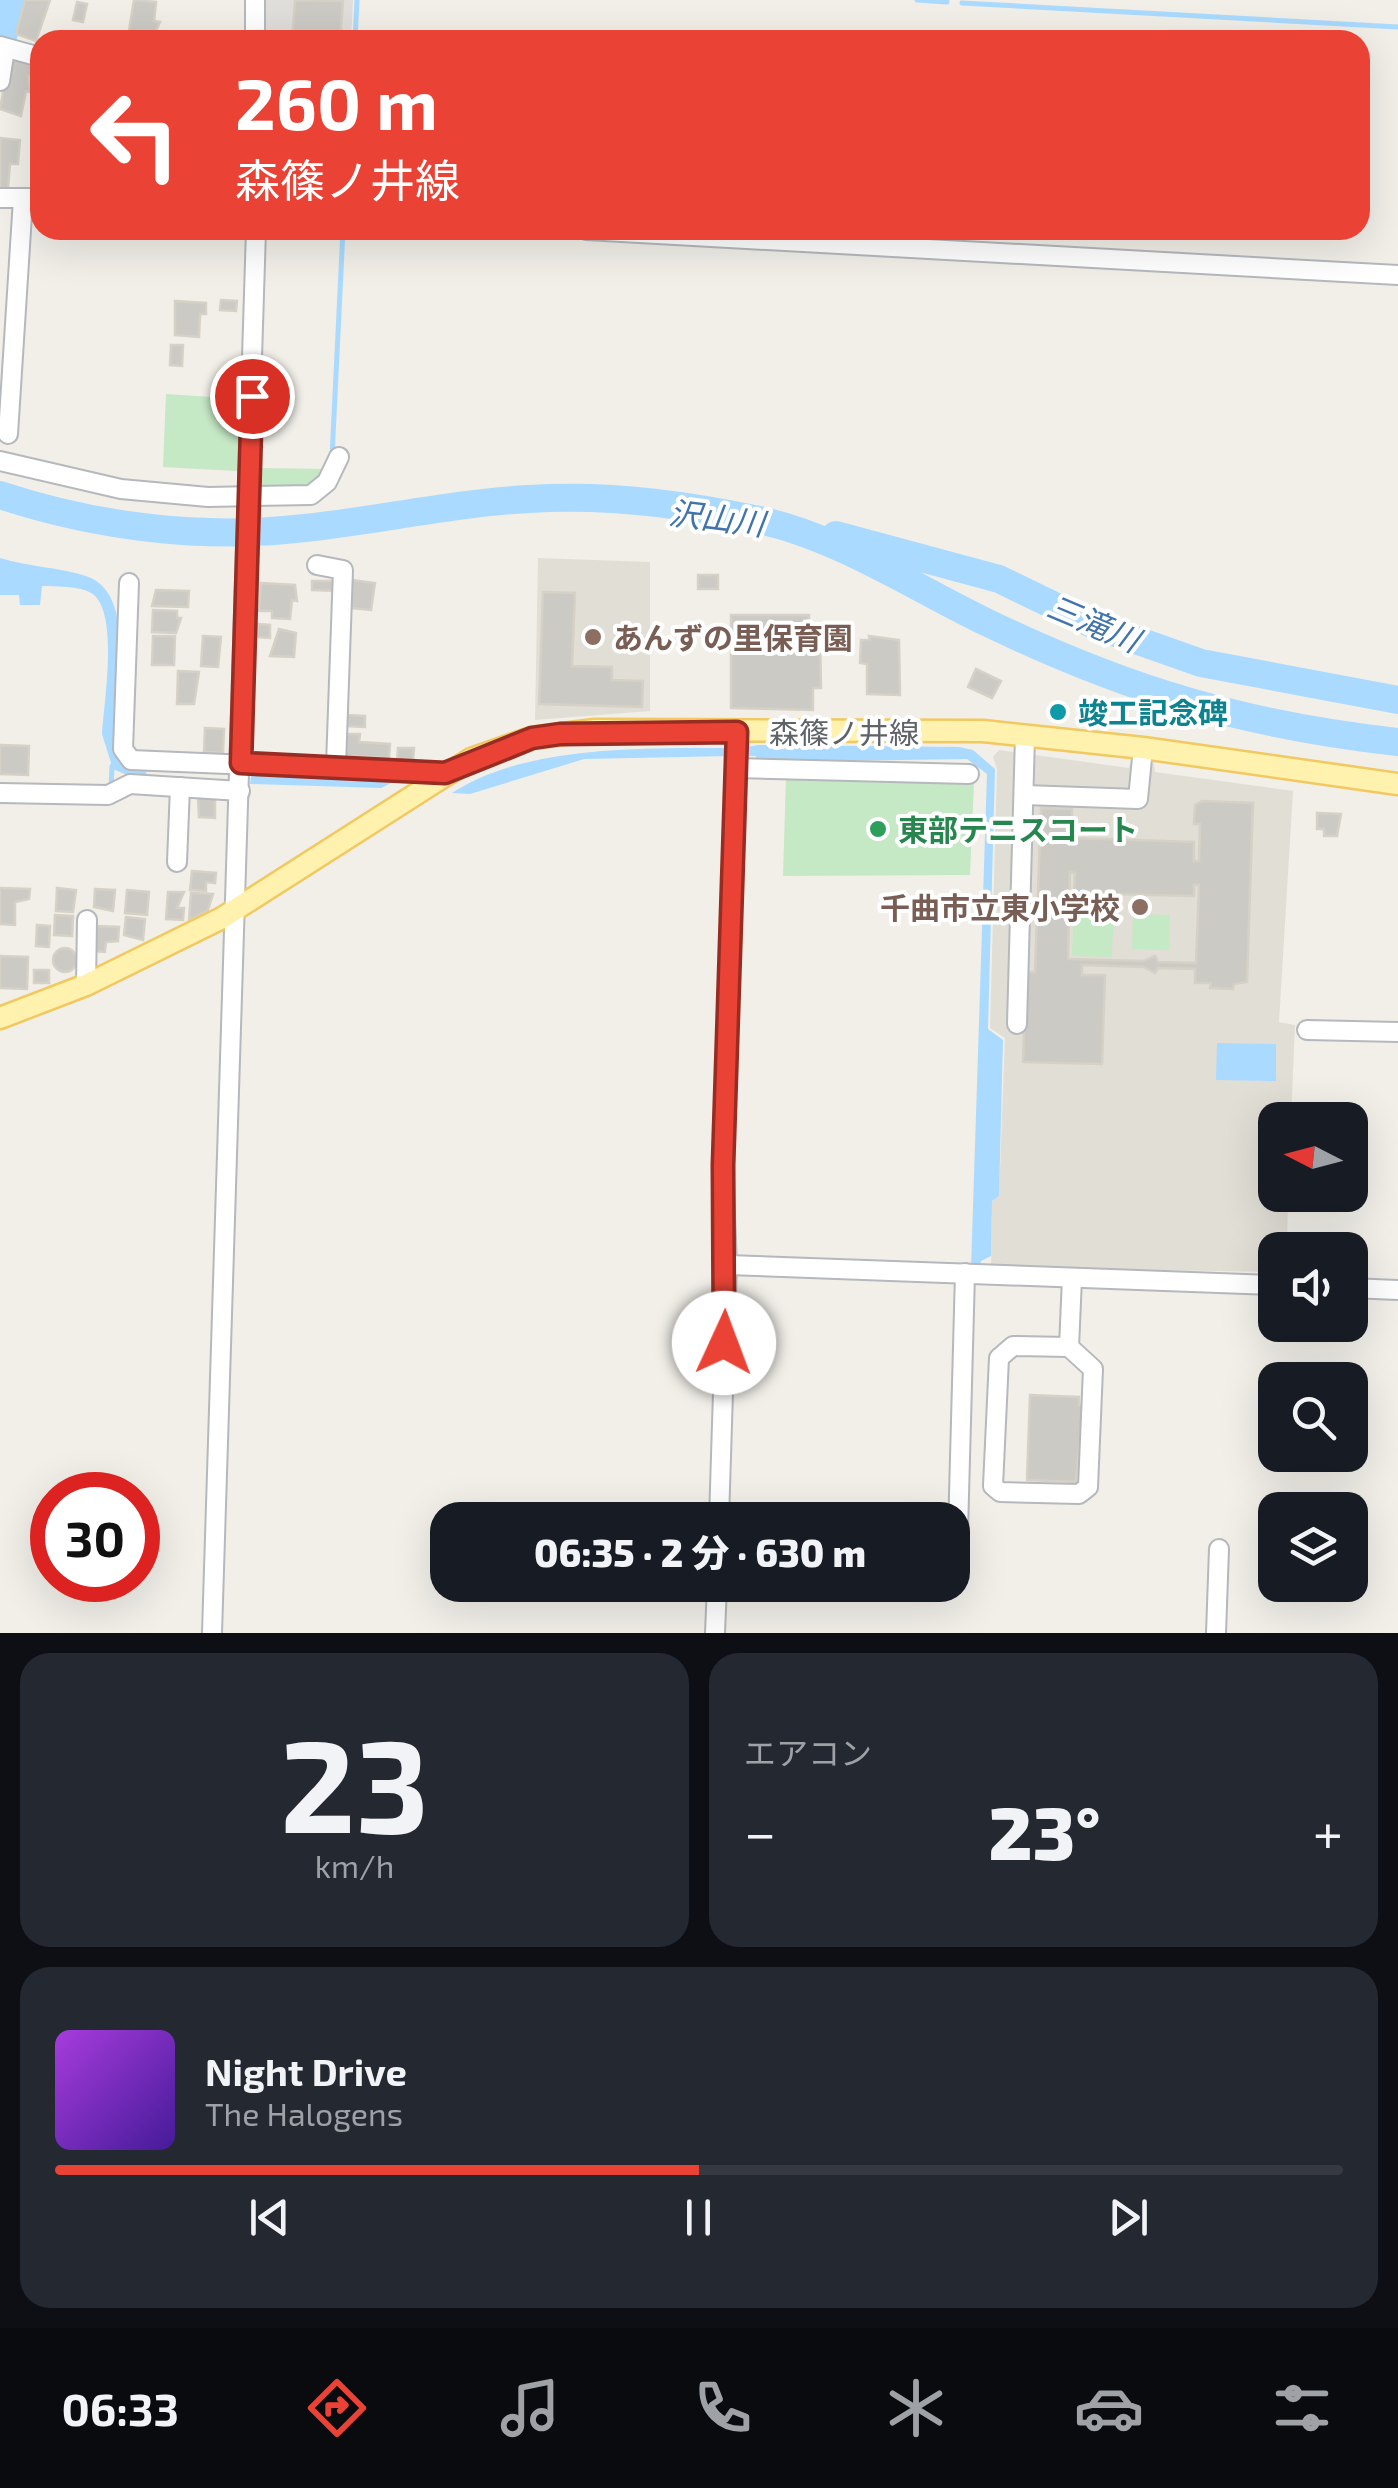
<!DOCTYPE html>
<html lang="ja">
<head>
<meta charset="utf-8">
<style>
  :root { --surface:#171b24; --page:#242831; --text:#f1f3f6; --muted:#9ea1a6; --line:#363941; --accent:#ea4335 }
  body { margin:0; font-family:"Exo 2","Noto Sans JP",sans-serif; background:var(--page); color:var(--text); height:100vh; display:flex; flex-direction:column; font-size:38px; white-space:nowrap }
  * { box-sizing:border-box; margin:0 }
  p { font-size:32px; color:var(--muted) }
  .icon { flex:none; width:55px; height:55px; fill:none; stroke:currentColor; stroke-width:2; stroke-linecap:round; stroke-linejoin:round }
  .map { position:relative; height:1633px; overflow:hidden }
  .panel { display:flex; flex-direction:column; gap:20px; padding:20px; background:#0d0f14; flex:1 }
  .panel>* { flex:none }
  .top-card { position:absolute; left:30px; top:30px; width:1340px; height:210px; border-radius:30px; box-shadow:0 10px 40px #0002; background:#ea4335; color:#fff; overflow:hidden }
  .needle { width:65px; rotate:276deg }
  .fabs { position:absolute; left:1258px; top:1102px; display:grid; gap:20px }
  .fabs a { display:grid; place-items:center; width:110px; height:110px; border-radius:20px; background:var(--surface); box-shadow:0 10px 40px #0002; font-size:50px }
  .speed { position:absolute; left:30px; top:1472px; display:flex; gap:20px; font-size:50px; font-weight:700; text-align:center }
  .speed>* { display:grid; place-content:center; width:130px; height:130px; border-radius:50%; background:var(--surface); box-shadow:0 10px 40px #0002; line-height:1 }
  .speed .limit { border:15px solid #d22; background:#fff; color:#111 }
  .pin { position:absolute; display:grid; place-items:center; width:85px; height:85px; color:#fff; margin:-42px; border:5px solid #fff; border-radius:50%; box-shadow:0 2px 10px #0007 }
  .me { position:absolute; width:110px; margin:-55px; rotate:2deg; stroke-linejoin:round; filter:drop-shadow(0 0 8px #0008) }
  .turn { display:flex; align-items:center; gap:35px; height:210px; padding:0 40px; font-size:45px }
  .turn .icon { width:130px; height:130px; stroke-width:2.5 }
  .turn b { display:block; font-size:70px; line-height:85px }
  .big { font-size:75px; font-weight:800; line-height:1.1 }
  .panel .widget { flex:1; display:flex; flex-direction:column; justify-content:center; gap:15px; min-width:0; padding:0 35px; border-radius:30px; background:var(--page) }
  .panel .dial { align-items:center; gap:0 }
  .dial b { font-size:130px; line-height:1 }
  .song { display:flex; align-items:center; gap:30px }
  .cover { width:120px; height:120px; border-radius:15px; background:linear-gradient(135deg,hsl(280 70% 55%),hsl(260 70% 35%)) }
  .played { height:10px; border-radius:5px; background:linear-gradient(90deg,var(--accent) 50%,var(--line) 50%) }
  .keys { display:flex; justify-content:space-around; direction:ltr }
  .heat { display:flex; justify-content:space-between; align-items:center; font-size:55px; direction:ltr }
  .panel .tiles { flex:1; display:grid; gap:20px; grid-template-columns:1fr 1fr }
  .widget:last-child { grid-column:span 2 }
  .trip { position:absolute; left:430px; top:1502px; width:540px; height:100px; border-radius:30px; background:var(--surface); box-shadow:0 10px 40px #0002; font-weight:800; line-height:100px; text-align:center }
  .tab-bar { display:flex; height:160px; justify-content:space-around; align-items:center; background:#090b0e; color:var(--muted) }
  .tab-bar .icon { width:70px; height:70px }
  .tab-bar .active { color:var(--accent) }
  .tab-bar b { font-size:45px; color:var(--text) }
  .map>svg:first-child { display:block }
</style>
</head>
<body>
<div class="map">
<svg width="1398" height="1633" viewBox="0 0 1398 1633">
  <rect width="100%" height="100%" fill="#f1efe8"/>
  <!-- industrial -->
  <polygon fill="#e0deda" points="264,0 353,0 351,40 264,40"/>
  <!-- education -->
  <g fill="#e1ded6">
    <polygon points="538,558 650,562 650,711 535,720"/>
    <polygon points="999,750 1129,768 1131,761 1154,764 1155,772 1293,791 1279,1022 1295,1025 1291,1120 1275,1120 1275,1195 1288,1195 1287,1250 1275,1250 1275,1272 991,1267 992,1201 999,1196 1005,1038 990,1028 997,769 993,757"/>
  </g>
  <!-- green -->
  <g fill="#c5e8c5">
    <polygon points="166,394 242,399 237,471 163,467"/>
    <polygon points="258,468 330,469 311,486 259,488"/>
    <polygon points="786,777 974,783 970,875 783,876"/>
    <polygon points="1074,900 1114,902 1112,957 1072,956"/>
    <polygon points="1133,914 1170,915 1169,950 1132,949"/>
  </g>
  <!-- water -->
  <g fill="#aadaff">
    <path d="M0,558C28,567 68,568 91,578C136,598 119,704 118,745L147,768L145,783L113,769L102,734C104,702 118,619 95,596C84,585 57,587 42,586L40,605H20L19,595H0Z"/>
    <polygon points="758,745 959,747 973,750 995,769 988,1029 1003,1040 999,1196 992,1201 991,1256 981,1261 980,1268 971,1269 987,774 967,759 757,762 756,756 742,756 742,748"/>
    <path d="M730,748V756L584,759L470,794L452,793C524,745 646,748 730,748Z"/>
    <polygon points="252,769 410,774 381,788 250,784"/>
    <polygon points="1217,1043 1276,1044 1276,1081 1216,1080"/>
  </g>
  <g fill="none" stroke-linecap="round" stroke-linejoin="round">
    <!-- stream -->
    <g stroke="#aadaff" stroke-width="5">
      <polyline points="917,0 947,2"/>
      <polyline points="962,3 1398,27"/>
      <polyline points="355,40 357,0"/>
      <polyline points="332,457 343,230"/>
      <polyline points="111,788 112,766"/>
    </g>
    <!-- river -->
    <g stroke="#aadaff" stroke-width="28">
      <polyline points="0,46 14,0"/>
      <path d="M0,495C97,527 203,540 305,528C380,520 454,503 529,499C602,494 683,504 754,519C836,535 913,587 988,623C1127,690 1244,725 1398,742"/>
      <polyline points="836,535 999,579 1096,626 1201,663 1398,700"/>
    </g>
  </g>
  <!-- building -->
  <g fill="#cccac5" stroke="#d6d1c6" stroke-width="2.5" fill-rule="evenodd">
    <polygon points="25,0 50,0 36,41 16,34"/>
    <polygon points="134,0 156,2 154,21 160,22 152,39 128,37"/>
    <polygon points="295,0 343,1 340,40 292,40"/>
    <polygon points="77,2 87,4 83,22 73,20"/>
    <polygon points="9,58 37,63 34,77 28,76 30,92 26,91 21,116 0,109"/>
    <polygon points="0,138 20,140 18,164 10,164 8,188 0,188"/>
    <polygon points="221,300 237,301 236,311 220,310"/>
    <polygon points="175,301 206,303 206,314 200,314 199,337 175,335"/>
    <polygon points="171,345 183,345 182,366 170,365"/>
    <rect x="698" y="575" width="20" height="14"/>
    <polygon points="352,580 375,583 371,610 351,608"/>
    <polygon points="312,581 337,581 337,591 312,590"/>
    <polygon points="261,583 295,585 297,601 292,600 290,619 272,618 272,611 259,611"/>
    <polygon points="156,590 189,591 188,607 152,606"/>
    <polygon points="543,592 575,593 572,666 612,667 612,680 643,681 642,707 539,704"/>
    <polygon points="153,610 177,611 177,618 181,618 176,633 152,632"/>
    <polygon points="731,615 809,615 809,634 820,634 821,688 813,688 813,710 731,708"/>
    <polygon points="258,624 270,625 270,638 257,637"/>
    <polygon points="279,629 296,633 294,657 270,656"/>
    <polygon points="153,636 175,636 174,665 152,665"/>
    <polygon points="203,636 221,637 218,667 201,666"/>
    <polygon points="869,636 899,640 900,695 867,694 867,664 860,663 861,640 870,640"/>
    <polygon points="976,669 1001,681 992,698 968,687"/>
    <polygon points="178,671 199,672 194,704 177,704"/>
    <polygon points="346,715 365,716 365,727 346,726"/>
    <polygon points="205,728 224,729 223,753 204,752"/>
    <polygon points="346,734 360,734 359,742 390,744 389,758 345,756"/>
    <polygon points="0,745 29,746 28,775 0,774"/>
    <polygon points="398,748 414,748 413,761 397,760"/>
    <polygon points="198,798 215,799 215,818 199,817"/>
    <path d="M1202,801L1253,803L1247,982L1234,984L1233,989L1210,988L1211,983H1195V969L1158,968L1155,973L1144,967L1082,965V975H1105L1102,1064L1023,1062L1026,972H1035L1041,808L1072,809V838L1194,842V861H1199L1200,824H1194L1195,805ZM1070,872L1075,873L1074,893L1194,896V885H1199L1196,963L1158,962L1155,956L1144,961L1068,959Z"/>
    <polygon points="1317,813 1341,814 1337,836 1324,836 1324,829 1317,829"/>
    <polygon points="192,871 216,873 215,883 206,882 206,891 190,890"/>
    <polygon points="0,888 30,889 29,899 15,902 15,925 0,924"/>
    <polygon points="57,888 76,890 73,912 56,911"/>
    <polygon points="95,889 115,890 113,911 94,907"/>
    <polygon points="127,890 149,892 147,915 125,913"/>
    <polygon points="168,892 184,892 177,908 184,908 183,920 166,919"/>
    <polygon points="191,893 213,894 208,910 189,920"/>
    <polygon points="55,915 73,916 72,936 54,935"/>
    <polygon points="126,917 145,919 143,940 124,935"/>
    <polygon points="37,925 50,926 49,947 36,946"/>
    <polygon points="96,926 119,927 118,941 106,942 105,952 94,951"/>
    <circle cx="65" cy="960" r="12"/>
    <polygon points="0,956 28,957 27,989 0,988"/>
    <rect x="34" y="970" width="15" height="13"/>
    <polygon points="1030,1395 1079,1397 1079,1405 1083,1405 1076,1482 1027,1480"/>
  </g>
  <g fill="none" stroke-linecap="round" stroke-linejoin="round">
    <!-- minor casing -->
    <g stroke="#b5b8bc" stroke-width="22">
      <g id="minor">
        <polyline points="255,0 255,40"/>
        <polyline points="0,46 40,57"/>
        <polyline points="0,81 5,49"/>
        <polyline points="0,198 40,198"/>
        <polyline points="586,230 1398,275"/>
        <polyline points="8,434 23,199"/>
        <polyline points="0,461 121,489 208,497 311,495 327,482 339,457"/>
        <polyline points="317,565 343,570 336,765"/>
        <polyline points="129,583 123,749 131,760 445,773"/>
        <polyline points="736,768 969,774"/>
        <polyline points="0,793 108,795 130,784 240,791"/>
        <polyline points="1025,795 1138,799 1143,748"/>
        <polyline points="177,862 180,787"/>
        <polyline points="86,985 87,920"/>
        <polyline points="1017,1024 1025,736"/>
        <polyline points="1307,1030 1398,1032"/>
        <polyline points="727,1265 1275,1285"/>
        <polyline points="1350,1288 1398,1290"/>
        <polygon points="1013,1346 1069,1347 1093,1369 1088,1487 1079,1494 1000,1492 993,1486 999,1358"/>
        <polyline points="1069,1347 1072,1278"/>
        <polyline points="719,1520 727,1265 723,1165 737,732"/>
        <polyline points="958,1532 965,1273"/>
        <polyline points="212,1633 256,230"/>
        <polyline points="715,1633 717,1585"/>
        <polyline points="1216,1633 1219,1549"/>
      </g>
    </g>
    <!-- major casing -->
    <g stroke="#f2c960" stroke-width="25">
      <polyline id="major" points="0,1018 86,985 222,918 471,759 531,738 595,730 983,731 1143,748 1398,784"/>
    </g>
    <!-- minor -->
    <use href="#minor" stroke="#fff" stroke-width="18"/>
    <!-- major -->
    <use href="#major" stroke="#fff2af" stroke-width="20"/>
  </g>
  <g fill="none" stroke-linecap="round" stroke-linejoin="round">
    <!-- route casing -->
    <g stroke="#982c22" stroke-width="25">
      <polyline id="route" points="252,396 241,763 445,773 532,738 560,734 737,732 723,1165 724,1343"/>
    </g>
    <!-- route -->
    <use href="#route" stroke="#ea4335" stroke-width="18"/>
  </g>
  <!-- markers -->
  <g fill="#8d6e63" stroke="#fff" stroke-width="4">
    <circle cx="593" cy="637" r="10"/>
    <circle cx="1140" cy="907" r="10"/>
  </g>
  <circle fill="#0f9aa8" stroke="#fff" stroke-width="4" cx="1058" cy="712" r="10"/>
  <circle fill="#2e9e5b" stroke="#fff" stroke-width="4" cx="878" cy="829" r="10"/>
  <g text-anchor="middle" dominant-baseline="central" stroke-width="8" stroke-linejoin="round" paint-order="stroke">
    <!-- education labels -->
    <g font-size="30" font-weight="bold" fill="#785e54" stroke="#fff" text-anchor="start">
      <text x="613" y="637">あんずの里保育園</text>
      <text x="1120" y="907" text-anchor="end">千曲市立東小学校</text>
    </g>
    <!-- culture labels -->
    <g font-size="30" font-weight="bold" fill="#0d838f" stroke="#fff" text-anchor="start">
      <text x="1078" y="712">竣工記念碑</text>
    </g>
    <!-- street labels -->
    <g font-size="30" fill="#5f6368" stroke="#fff">
      <text x="844" y="732">森篠ノ井線</text>
    </g>
    <!-- leisure labels -->
    <g font-size="30" font-weight="bold" fill="#27864d" stroke="#fff" text-anchor="start">
      <text x="898" y="829">東部テニスコート</text>
    </g>
    <!-- water labels -->
    <g font-size="32" font-style="italic" fill="#4174aa" stroke="#fff">
      <text transform="translate(717 517) rotate(7)">沢山川</text>
      <text transform="translate(1094 622) rotate(23)">三滝川</text>
    </g>
  </g>
</svg>
<div class="fabs">
<a><svg class="needle" viewBox="-14 -14 28 28"><path d="M0-13l5 13h-10z" fill="#e53935"/><path d="M0 13l5-13h-10z" fill="#9ea1a6"/></svg></a>
<a><svg class="icon" aria-label="sound" viewBox="0 0 24 24"><path d="M4 9h4l5-4v14l-5-4H4zM17 9q2 3 0 6"/></svg></a>
<a><svg class="icon" aria-label="search" viewBox="0 0 24 24"><circle cx="10" cy="10" r="6"/><path d="M15 15l6 6"/></svg></a>
<a><svg class="icon" aria-label="layers" viewBox="0 0 24 24"><path d="M12 4l9 5-9 5-9-5zM3 14l9 5 9-5"/></svg></a>
</div>
<div class="speed"><div class="limit">30</div></div>
<div class="pin" style="left:252px;top:396px;background:#d93025"><svg class="icon" aria-label="arrive" viewBox="0 0 24 24"><path d="M6 21V4h12l-3 4 3 4H6"/></svg></div>
<svg class="me" style="left:724px;top:1343px" viewBox="-20 -20 40 40"><circle r="19" fill="#fff"/><path d="M0-13L10 11 0 6-10 11z" fill="#ea4335"/></svg>
<div class="trip">06:35 · 2 分 · 630 m</div>
<div class="top-card">
<div class="turn"><svg class="icon" aria-label="left" viewBox="0 0 24 24"><path d="M17 20v-9H6M10 6l-5 5 5 5"/></svg><div><b>260 m</b>森篠ノ井線</div></div>
</div>
</div>
<section class="panel">
<div class="tiles">
<div class="widget dial"><b>23</b><p>km/h</p></div>
<div class="widget"><p>エアコン</p>
<div class="heat"><a>−</a><b class="big">23°</b><a>+</a></div>
</div>
<div class="widget">
<div class="song"><i class="cover"></i><div><b>Night Drive</b><p>The Halogens</p></div></div>
<div class="played"></div>
<div class="keys"><svg class="icon" aria-label="previous" viewBox="0 0 24 24"><path d="M18 5L8 12l10 7zM5 5v14"/></svg><svg class="icon" aria-label="pause" viewBox="0 0 24 24"><path d="M8 5v14M16 5v14"/></svg><svg class="icon" aria-label="next" viewBox="0 0 24 24"><path d="M6 5l10 7-10 7zM19 5v14"/></svg></div>
</div>
</div>
</section>
<nav class="tab-bar">
<b>06:33</b>
<svg class="icon active" aria-label="directions" viewBox="0 0 24 24"><path d="M12 3l9 9-9 9-9-9zM9 14v-3h6M13 9l2 2-2 2"/></svg>
<svg class="icon" aria-label="music" viewBox="0 0 24 24"><path d="M9 18V5l10-2v13"/><circle cx="6" cy="18" r="3"/><circle cx="16" cy="16" r="3"/></svg>
<svg class="icon" aria-label="phone" viewBox="0 0 24 24"><path d="M5 4h4l2 5-3 2q2 4 5 5l2-3 5 2v4C11 20 4 13 5 4z"/></svg>
<svg class="icon" aria-label="climate" viewBox="0 0 24 24"><path d="M12 3v18M4 7l16 10M4 17L20 7"/></svg>
<svg class="icon" aria-label="car" viewBox="0 0 24 24"><path d="M5 17H2v-5l4-1 3-4h7l3 4 3 1v5h-3M9 17h6M6 11h13"/><circle cx="7" cy="17" r="2"/><circle cx="17" cy="17" r="2"/></svg>
<svg class="icon" aria-label="filters" viewBox="0 0 24 24"><path d="M4 7h16M4 17h16"/><circle cx="9" cy="7" r="2"/><circle cx="15" cy="17" r="2"/></svg>
</nav>
</body>
</html>
